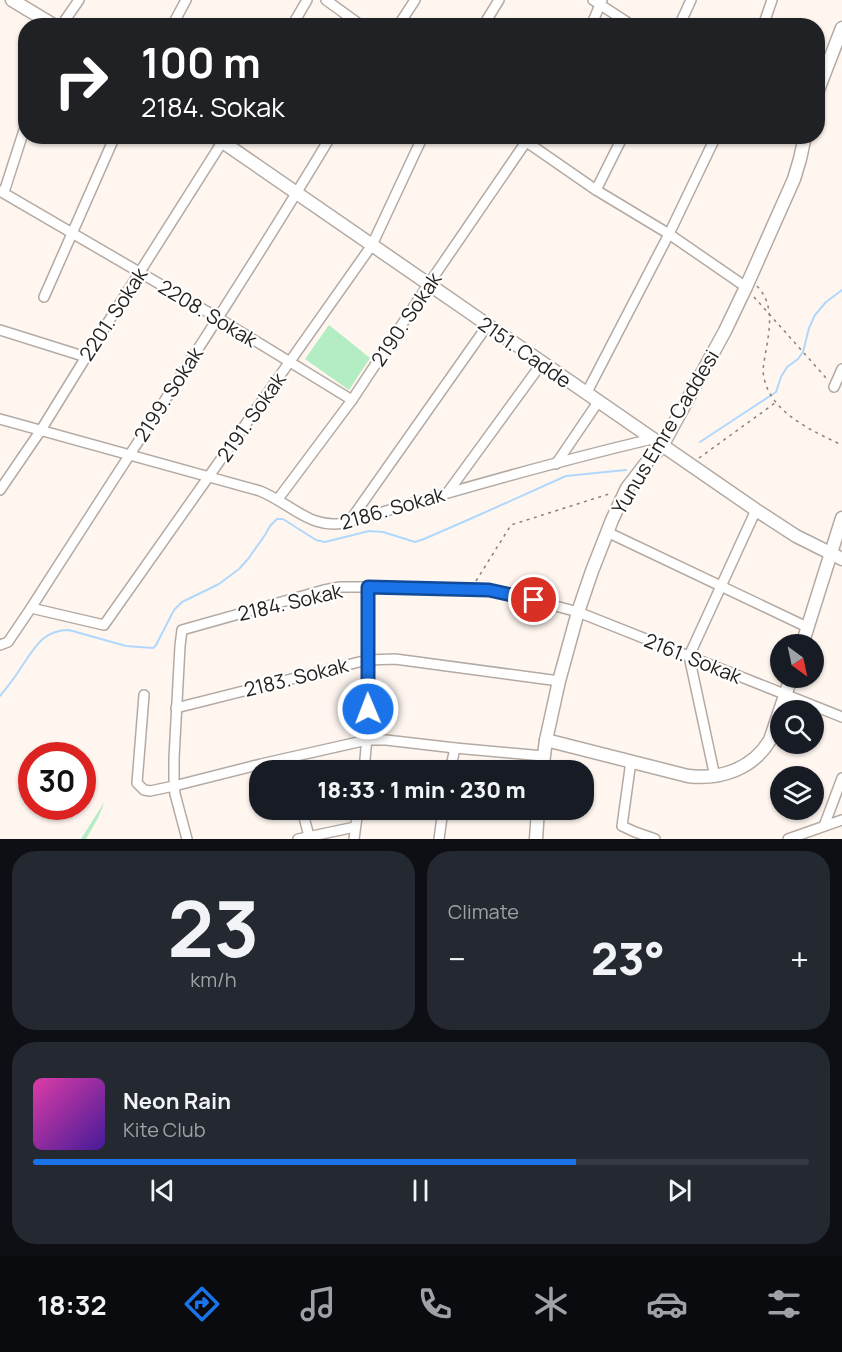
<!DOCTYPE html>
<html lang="en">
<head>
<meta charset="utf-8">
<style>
  :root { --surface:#171b24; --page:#242831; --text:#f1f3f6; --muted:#9ea1a6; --line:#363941; --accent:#1a73e8 }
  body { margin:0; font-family:Manrope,sans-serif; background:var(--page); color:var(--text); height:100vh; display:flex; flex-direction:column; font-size:22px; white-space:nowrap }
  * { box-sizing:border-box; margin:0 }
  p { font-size:20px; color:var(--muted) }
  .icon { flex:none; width:33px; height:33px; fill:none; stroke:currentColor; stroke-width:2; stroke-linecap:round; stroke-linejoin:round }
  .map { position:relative; height:839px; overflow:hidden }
  .details { display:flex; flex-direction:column; gap:12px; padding:12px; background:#0d0f14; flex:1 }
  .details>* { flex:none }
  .banner { position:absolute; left:18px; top:18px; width:807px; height:126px; border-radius:24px; box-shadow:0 2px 4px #0004; background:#202124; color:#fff; overflow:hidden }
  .needle { width:39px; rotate:147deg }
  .fabs { position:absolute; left:770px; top:634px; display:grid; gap:12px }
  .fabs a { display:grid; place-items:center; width:54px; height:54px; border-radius:50%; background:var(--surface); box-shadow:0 2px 4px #0004; font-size:30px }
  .speed { position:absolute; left:18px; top:742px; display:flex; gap:12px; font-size:30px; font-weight:700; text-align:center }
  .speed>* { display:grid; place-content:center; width:78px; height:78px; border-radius:50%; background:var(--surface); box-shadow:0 2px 4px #0004; line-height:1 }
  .speed .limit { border:9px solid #d22; background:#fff; color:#111 }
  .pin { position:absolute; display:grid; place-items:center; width:51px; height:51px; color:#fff; margin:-26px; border:3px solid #fff; border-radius:50%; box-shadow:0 2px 6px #0007 }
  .me { position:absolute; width:66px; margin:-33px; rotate:359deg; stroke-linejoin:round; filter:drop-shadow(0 0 4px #0008) }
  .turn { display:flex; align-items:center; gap:21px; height:126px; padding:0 24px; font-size:27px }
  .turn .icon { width:78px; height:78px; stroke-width:2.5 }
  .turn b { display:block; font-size:42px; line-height:51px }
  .big { font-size:45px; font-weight:800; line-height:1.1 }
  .details .card { flex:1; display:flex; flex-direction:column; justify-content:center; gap:9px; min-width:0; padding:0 21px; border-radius:24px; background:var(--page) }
  .details .dial { align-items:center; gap:0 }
  .dial b { font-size:78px; line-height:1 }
  .song { display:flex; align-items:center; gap:18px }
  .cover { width:72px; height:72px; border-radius:9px; background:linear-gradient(135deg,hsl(320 70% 55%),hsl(260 70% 35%)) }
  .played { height:6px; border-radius:3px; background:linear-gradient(90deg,var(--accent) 70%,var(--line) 70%) }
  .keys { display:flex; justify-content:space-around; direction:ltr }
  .heat { display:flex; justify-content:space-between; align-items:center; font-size:33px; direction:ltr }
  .details .tiles { flex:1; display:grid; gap:12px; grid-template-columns:1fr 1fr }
  .card:last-child { grid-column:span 2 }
  .trip { position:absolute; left:249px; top:760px; width:345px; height:60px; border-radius:24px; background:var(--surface); box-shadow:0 2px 4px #0004; font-weight:800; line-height:60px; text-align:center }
  .dock { display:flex; height:96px; justify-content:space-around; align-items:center; background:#090b0e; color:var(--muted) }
  .dock .icon { width:42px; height:42px }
  .dock .active { color:var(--accent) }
  .dock b { font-size:27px; color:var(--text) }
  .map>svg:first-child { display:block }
</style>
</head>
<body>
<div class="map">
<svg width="842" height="839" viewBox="0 0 842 839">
  <rect width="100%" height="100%" fill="#fff6f0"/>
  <!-- green -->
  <g fill="#b4ecc3">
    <polygon points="329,325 370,358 349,390 305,359"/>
    <polygon points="105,801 98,818 86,839 81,839"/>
  </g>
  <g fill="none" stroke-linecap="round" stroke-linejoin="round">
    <!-- stream -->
    <g stroke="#b0d7fc" stroke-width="2">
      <polyline points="700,442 776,392 781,377 787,367 798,359 803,352 809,328 815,315 826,302 842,290"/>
      <path d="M0,696C7,687 14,679 20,669C34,649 42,630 69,630L126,646L153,648L156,645L174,610L182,602L219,584L239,569L248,559L265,535L270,526L277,519H283L316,540L325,542L369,531L383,532L415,542L424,539L470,519L566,476L626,470"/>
    </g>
    <!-- street casing -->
    <g stroke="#b4aaa3" stroke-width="12">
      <g id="street">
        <polyline points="326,0 362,26"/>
        <polyline points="593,0 633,26"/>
        <polyline points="61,26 79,0"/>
        <polyline points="172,26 186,0"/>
        <polyline points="292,26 307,0"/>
        <polyline points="398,26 415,0"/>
        <polyline points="483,26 499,0"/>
        <polyline points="591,26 602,0"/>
        <polyline points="679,26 691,0"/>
        <polyline points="763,26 772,0"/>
        <polyline points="518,136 596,190 669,234 746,287"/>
        <polyline points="596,190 623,136"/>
        <polyline points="0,191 218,318 352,400"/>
        <polyline points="4,192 26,124"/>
        <polyline points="44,297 115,136"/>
        <polyline points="0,330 86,357"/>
        <polyline points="834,387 842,369"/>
        <polyline points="586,394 669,234 716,136"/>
        <path d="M0,419L260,491C292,504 312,532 349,522C449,492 550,463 652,439"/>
        <polyline points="556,464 598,402"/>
        <polyline points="0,490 41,430 86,357 226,136"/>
        <polyline points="448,492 542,363"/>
        <polyline points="278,499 352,400 428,285 530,136"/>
        <polyline points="349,522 487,326"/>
        <polyline points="607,532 807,627"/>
        <polyline points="31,608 104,625 372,245 423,136"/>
        <path d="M0,645L8,642L31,608C131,451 235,296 331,136"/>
        <polyline points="144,695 137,783 144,790 150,791 174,786 261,764 367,740 386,740 455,748 543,756"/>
        <polyline points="176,708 367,660 395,659 559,681"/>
        <polyline points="290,758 293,771"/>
        <polyline points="631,761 622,826 635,832 655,839"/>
        <polyline points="364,771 368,725 368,587"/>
        <polyline points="450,771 455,748"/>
        <polyline points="715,777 689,656 756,510"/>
        <polyline points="302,810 309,836"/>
        <polyline points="824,826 842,778"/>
        <polyline points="187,839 175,794 174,779 174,758 180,646 182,630 324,590 340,587 368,587 489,590 511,594 578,612 842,717"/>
        <polyline points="298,839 355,827"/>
        <polyline points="354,839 358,810"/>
        <polyline points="439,839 443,810"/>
        <polyline points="788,839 842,820"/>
      </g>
    </g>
    <!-- secondary casing -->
    <g stroke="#b4aaa3" stroke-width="15">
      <g id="secondary">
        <polyline points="12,0 55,26"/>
        <polyline points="818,90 842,28"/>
        <polyline points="214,136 756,510 796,536 842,559"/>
        <polyline points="802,645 842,518"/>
        <path d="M546,740L688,776C720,780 753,769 770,740L791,678"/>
        <polyline points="542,771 546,740 559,681 578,612 592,571 612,520 627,488 647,462 662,446 725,331 746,287 794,179 800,159 805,136"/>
        <polyline points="536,839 538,810"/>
      </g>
    </g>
    <!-- path -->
    <g stroke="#88827d" stroke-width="1.5" stroke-dasharray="3 4.5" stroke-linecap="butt">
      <path d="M757,286C779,309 766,341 763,370C765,410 810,430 842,445"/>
      <polyline points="754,297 827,379"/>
      <polyline points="699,458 775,403"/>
      <polyline points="476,581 511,525 612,493"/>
    </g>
    <!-- street -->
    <use href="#street" stroke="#fff" stroke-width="9"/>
    <!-- secondary -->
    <use href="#secondary" stroke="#fff" stroke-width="12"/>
  </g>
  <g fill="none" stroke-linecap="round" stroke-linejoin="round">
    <!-- route casing -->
    <g stroke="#114b97" stroke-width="15">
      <polyline id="route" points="368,709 368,587 489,590 534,600"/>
    </g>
    <!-- route -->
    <use href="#route" stroke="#1a73e8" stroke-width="10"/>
  </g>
  <g text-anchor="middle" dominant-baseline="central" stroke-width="4.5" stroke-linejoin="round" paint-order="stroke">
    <!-- street labels -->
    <g font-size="20" fill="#231f1c" stroke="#fff">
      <text transform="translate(208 313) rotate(31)">2208. Sokak</text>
      <text transform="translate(113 314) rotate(-57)">2201. Sokak</text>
      <text transform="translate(406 319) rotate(-56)">2190. Sokak</text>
      <text transform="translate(525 352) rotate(35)">2151. Cadde</text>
      <text transform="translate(168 394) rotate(-57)">2199. Sokak</text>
      <text transform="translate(251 417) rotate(-55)">2191. Sokak</text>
      <text transform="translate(665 432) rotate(-59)">Yunus Emre Caddesi</text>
      <text transform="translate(392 508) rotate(-16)">2186. Sokak</text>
      <text transform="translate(290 602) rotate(-13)">2184. Sokak</text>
      <text transform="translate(693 658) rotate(22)">2161. Sokak</text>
      <text transform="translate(296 677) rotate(-14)">2183. Sokak</text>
    </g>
  </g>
</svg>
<div class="fabs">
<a><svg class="needle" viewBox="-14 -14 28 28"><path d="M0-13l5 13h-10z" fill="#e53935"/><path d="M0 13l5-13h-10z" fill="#9ea1a6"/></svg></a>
<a><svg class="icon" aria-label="search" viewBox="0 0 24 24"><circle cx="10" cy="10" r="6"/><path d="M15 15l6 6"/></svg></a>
<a><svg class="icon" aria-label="layers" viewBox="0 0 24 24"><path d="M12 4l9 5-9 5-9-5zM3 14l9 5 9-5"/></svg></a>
</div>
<div class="speed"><div class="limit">30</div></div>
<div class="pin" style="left:534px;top:600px;background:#d93025"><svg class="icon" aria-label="arrive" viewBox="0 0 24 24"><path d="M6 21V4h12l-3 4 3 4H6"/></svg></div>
<svg class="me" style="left:368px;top:709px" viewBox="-20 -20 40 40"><circle r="17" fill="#1a73e8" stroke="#fff" stroke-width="3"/><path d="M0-11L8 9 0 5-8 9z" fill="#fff"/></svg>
<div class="trip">18:33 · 1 min · 230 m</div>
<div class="banner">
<div class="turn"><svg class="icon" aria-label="right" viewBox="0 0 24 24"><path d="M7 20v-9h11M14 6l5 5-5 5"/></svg><div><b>100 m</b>2184. Sokak</div></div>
</div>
</div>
<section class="details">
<div class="tiles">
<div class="card dial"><b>23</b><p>km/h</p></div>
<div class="card"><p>Climate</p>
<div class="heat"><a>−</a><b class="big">23°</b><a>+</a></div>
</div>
<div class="card">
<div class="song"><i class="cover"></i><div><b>Neon Rain</b><p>Kite Club</p></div></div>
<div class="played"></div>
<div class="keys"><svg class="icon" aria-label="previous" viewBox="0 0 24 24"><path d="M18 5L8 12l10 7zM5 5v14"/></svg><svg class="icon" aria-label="pause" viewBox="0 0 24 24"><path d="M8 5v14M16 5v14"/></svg><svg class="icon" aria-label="next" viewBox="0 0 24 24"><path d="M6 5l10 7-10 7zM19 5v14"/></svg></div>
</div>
</div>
</section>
<nav class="dock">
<b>18:32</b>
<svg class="icon active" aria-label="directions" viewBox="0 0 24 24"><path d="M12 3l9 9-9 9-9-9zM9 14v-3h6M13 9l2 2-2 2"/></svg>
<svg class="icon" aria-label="music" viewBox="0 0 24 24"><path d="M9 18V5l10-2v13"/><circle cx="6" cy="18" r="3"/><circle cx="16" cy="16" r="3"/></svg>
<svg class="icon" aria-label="phone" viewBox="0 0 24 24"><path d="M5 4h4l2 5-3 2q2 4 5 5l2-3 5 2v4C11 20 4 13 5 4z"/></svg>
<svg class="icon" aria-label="climate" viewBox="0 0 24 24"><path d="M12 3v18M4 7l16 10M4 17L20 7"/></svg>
<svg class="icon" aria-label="car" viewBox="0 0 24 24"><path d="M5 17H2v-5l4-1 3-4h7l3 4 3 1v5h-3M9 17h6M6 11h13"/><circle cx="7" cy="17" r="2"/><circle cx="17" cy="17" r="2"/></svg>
<svg class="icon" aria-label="filters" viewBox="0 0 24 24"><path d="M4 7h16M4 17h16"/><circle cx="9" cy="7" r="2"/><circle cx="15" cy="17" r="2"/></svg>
</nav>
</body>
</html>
